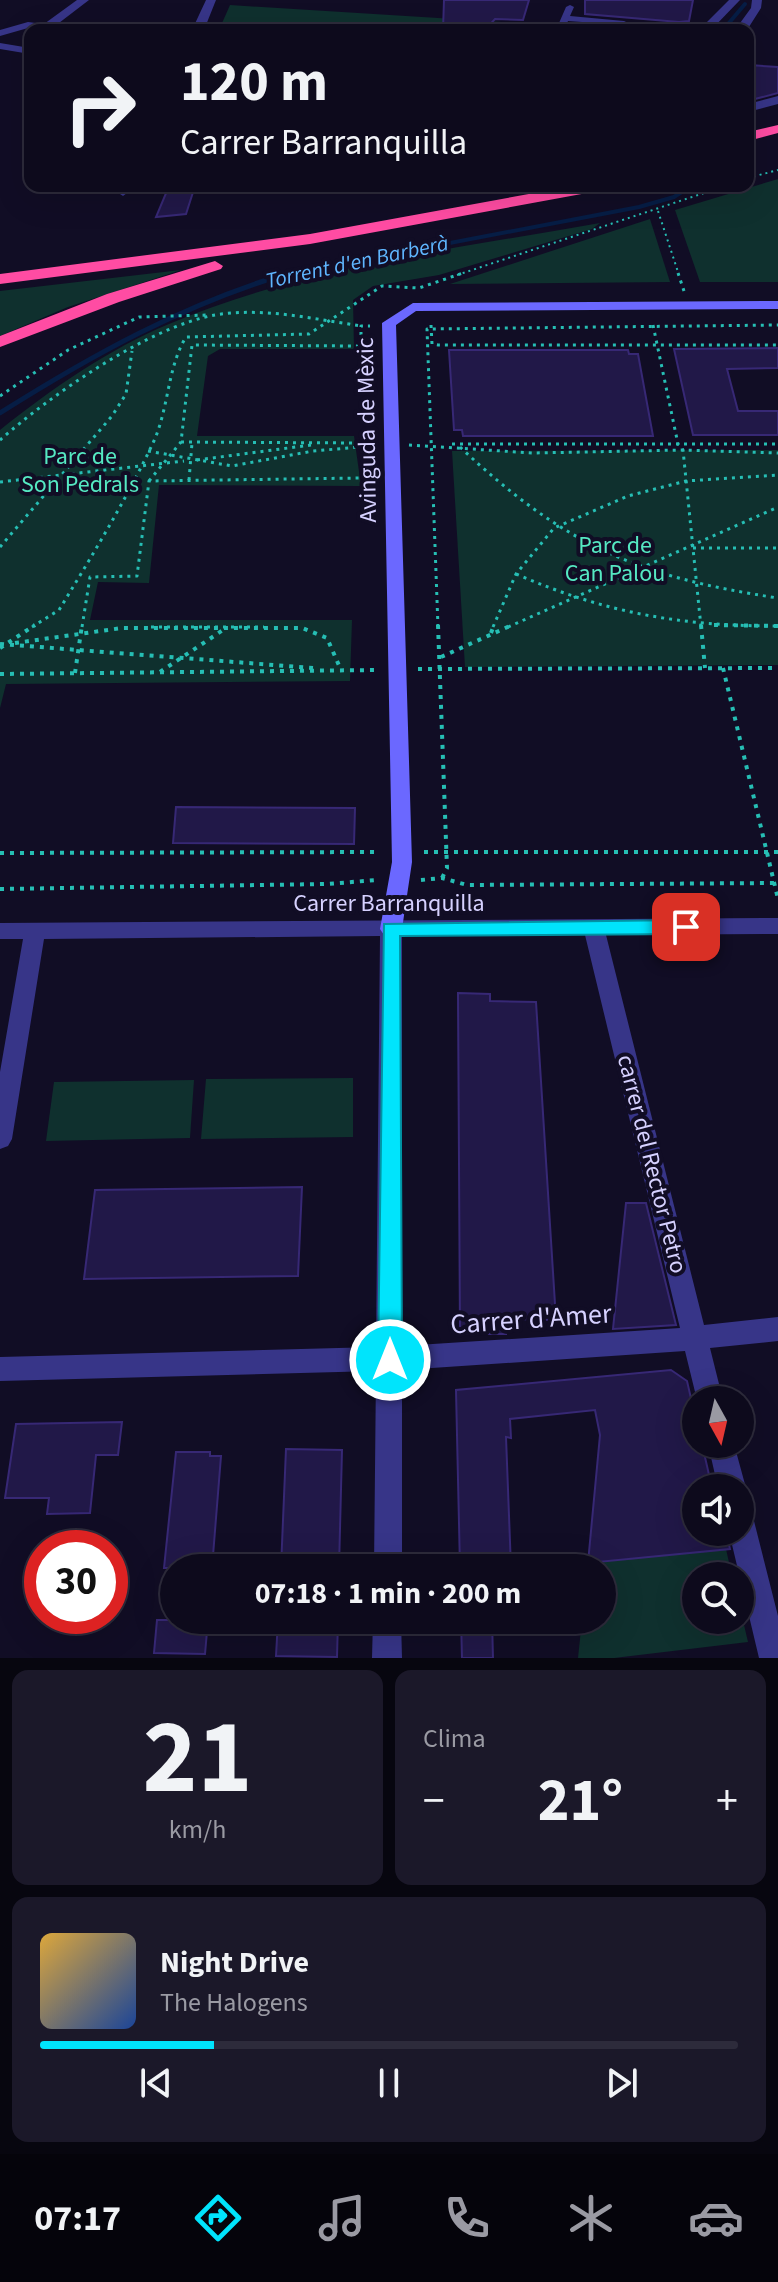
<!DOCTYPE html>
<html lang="es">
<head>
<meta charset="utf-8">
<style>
  :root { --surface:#0d0a1c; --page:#1b1829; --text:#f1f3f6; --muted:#9a9aa3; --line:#2d2b3b; --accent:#00e4fc }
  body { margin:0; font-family:"Source Sans 3",sans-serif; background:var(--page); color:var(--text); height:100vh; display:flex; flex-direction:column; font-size:30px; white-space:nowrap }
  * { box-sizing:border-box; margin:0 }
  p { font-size:26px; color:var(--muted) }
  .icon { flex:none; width:44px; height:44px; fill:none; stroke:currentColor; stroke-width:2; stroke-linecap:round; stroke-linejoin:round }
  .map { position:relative; height:1658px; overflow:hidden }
  .details { display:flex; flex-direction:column; gap:12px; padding:12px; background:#07060f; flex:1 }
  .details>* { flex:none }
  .guide { position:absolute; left:24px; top:24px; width:730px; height:168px; border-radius:16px; box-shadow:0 8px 32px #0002,0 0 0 2px var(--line); background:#0d0a1c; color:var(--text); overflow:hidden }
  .needle { width:52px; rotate:172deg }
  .controls { position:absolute; left:682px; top:1386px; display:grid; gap:16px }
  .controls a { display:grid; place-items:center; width:72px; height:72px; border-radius:50%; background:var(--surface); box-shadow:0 8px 32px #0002,0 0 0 2px var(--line); font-size:40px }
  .speed { position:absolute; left:24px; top:1530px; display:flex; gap:16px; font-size:40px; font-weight:700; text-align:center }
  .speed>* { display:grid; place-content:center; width:104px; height:104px; border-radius:50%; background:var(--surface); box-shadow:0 8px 32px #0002,0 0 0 2px var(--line); line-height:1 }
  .speed .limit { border:12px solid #d22; background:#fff; color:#111 }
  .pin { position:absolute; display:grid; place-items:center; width:68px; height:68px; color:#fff; margin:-34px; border-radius:16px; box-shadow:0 4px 12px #0006 }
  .me { position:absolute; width:88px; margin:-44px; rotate:0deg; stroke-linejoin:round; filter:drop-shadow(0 0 6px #0008) }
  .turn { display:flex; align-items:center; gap:28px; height:168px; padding:0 24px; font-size:36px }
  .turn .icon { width:104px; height:104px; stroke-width:2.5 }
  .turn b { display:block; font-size:56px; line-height:68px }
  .big { font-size:60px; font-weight:700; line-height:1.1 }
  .details .tile { flex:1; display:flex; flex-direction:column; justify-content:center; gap:12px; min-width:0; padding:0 28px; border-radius:16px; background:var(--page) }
  .details .dial { align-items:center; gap:0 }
  .dial b { font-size:104px; line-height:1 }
  .song { display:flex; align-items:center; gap:24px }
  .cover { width:96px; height:96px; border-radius:12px; background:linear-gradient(135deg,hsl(40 70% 55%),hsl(220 70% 35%)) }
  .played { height:8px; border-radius:4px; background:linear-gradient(90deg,var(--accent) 25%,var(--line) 25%) }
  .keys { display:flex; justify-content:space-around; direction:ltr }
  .heat { display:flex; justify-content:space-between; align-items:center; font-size:44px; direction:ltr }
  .details .tiles { flex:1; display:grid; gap:12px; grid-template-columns:1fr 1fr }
  .tile:last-child { grid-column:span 2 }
  .trip { position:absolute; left:160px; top:1554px; width:456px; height:80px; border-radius:40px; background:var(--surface); box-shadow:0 8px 32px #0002,0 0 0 2px var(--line); font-weight:700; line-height:80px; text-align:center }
  .tab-bar { display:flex; height:128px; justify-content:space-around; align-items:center; background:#05040b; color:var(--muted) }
  .tab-bar .icon { width:56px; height:56px }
  .tab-bar .on { color:var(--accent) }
  .tab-bar b { font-size:36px; color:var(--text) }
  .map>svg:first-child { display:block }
</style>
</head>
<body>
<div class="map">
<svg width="778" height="1658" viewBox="0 0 778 1658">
  <rect width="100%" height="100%" fill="#110d25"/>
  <!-- green -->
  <g fill="#0f302e">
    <polygon points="230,5 502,22 495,30 219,30"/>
    <polygon points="778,179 778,282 700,282 675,210"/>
    <polygon points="650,219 670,282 450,284"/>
    <path d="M600,223L592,229L439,275L373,286L353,300L354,349H220L208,356L197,436H354L361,486L159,485L149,583L98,582L90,620H352L350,681L6,684L0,708V430C51,389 109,349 169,324C306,266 455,249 600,223Z"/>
    <polygon points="181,270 68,307 0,336 0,291"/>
    <polygon points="778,450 778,665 465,667 452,451"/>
    <polygon points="353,1078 353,1137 201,1139 206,1079"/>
    <polygon points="194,1080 190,1138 46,1141 54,1082"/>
    <polygon points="726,1549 732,1576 696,1576 696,1620 740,1620 740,1608 748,1642 614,1658 578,1658 582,1620 602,1620 602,1568 587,1568 588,1563"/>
  </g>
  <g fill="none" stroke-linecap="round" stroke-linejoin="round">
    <!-- stream-far1 -->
    <g stroke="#061d45" stroke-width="4">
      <polyline points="723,30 745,4"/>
      <polyline points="282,275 639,207 674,197 691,186"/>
    </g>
    <!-- stream -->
    <path stroke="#061d45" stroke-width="5" d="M0,413C92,355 184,304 289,273"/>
  </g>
  <!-- building -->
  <g fill="#211848" stroke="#372875" stroke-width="2">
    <polygon points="444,0 529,0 523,20 495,19 485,30 443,30"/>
    <polygon points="585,0 693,0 689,21 679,22 585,14"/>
    <polygon points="749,65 778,67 778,93 755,99"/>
    <polygon points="169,186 195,186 186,214 156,217"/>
    <polygon points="778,348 778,368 727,369 738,411 778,411 778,435 693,435 674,349"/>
    <polygon points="449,350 628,350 629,354 638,354 653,436 463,436 462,430 454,430"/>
    <polygon points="176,807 355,808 354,844 173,843"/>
    <polygon points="458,993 490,994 490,1001 536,1002 556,1320 506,1319 506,1334 460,1334"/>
    <polygon points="302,1187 298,1276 84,1279 95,1190"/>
    <polygon points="626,1203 646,1203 676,1325 613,1329"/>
    <polygon points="671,1370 687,1381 696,1420 696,1444 702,1444 712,1488 696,1488 696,1532 726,1532 730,1549 588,1563 600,1435 595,1410 510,1419 511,1438 506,1437 511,1568 460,1568 456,1390"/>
    <polygon points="122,1422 118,1455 96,1455 90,1513 47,1514 49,1498 5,1498 16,1424"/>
    <polygon points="286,1449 342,1450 339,1568 281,1568"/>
    <polygon points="176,1452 210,1452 210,1456 221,1456 212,1568 164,1568"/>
    <polygon points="157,1620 208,1620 205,1654 154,1653"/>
    <polygon points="278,1620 338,1620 337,1657 276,1656"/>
    <polygon points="461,1620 492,1620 493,1658 462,1658"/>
  </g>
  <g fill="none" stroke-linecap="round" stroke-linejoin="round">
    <!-- path-far2 -->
    <g stroke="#26beb4" stroke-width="2" stroke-dasharray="2 4" stroke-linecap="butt">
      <polyline points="748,178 778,170"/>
      <polyline points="658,211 679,275"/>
      <polyline points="457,275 725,186"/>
    </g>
    <!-- path-far1 -->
    <g stroke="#26beb4" stroke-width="3" stroke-dasharray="3 5" stroke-linecap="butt">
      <polyline points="678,273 684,291"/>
      <polyline points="431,325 432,344 438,345 778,345"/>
      <polyline points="653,325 678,444 683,450 701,627"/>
      <polyline points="0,396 68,350 139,317 208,315"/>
      <path d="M0,440C51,395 148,327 215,315C263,307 314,319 361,326"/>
      <polyline points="181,442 360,443"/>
      <polyline points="452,444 778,444"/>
      <polyline points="409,445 533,453 683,450 778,453"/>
      <path d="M460,447C564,545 638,577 778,598"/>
      <polyline points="148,451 232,466 313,451 372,446"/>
      <polyline points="197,460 311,445"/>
      <polyline points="189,480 192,443"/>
      <polyline points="149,481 181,442 192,345 361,346 361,326 370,326"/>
      <polyline points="0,482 184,461"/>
      <polyline points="0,547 112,416 126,394 132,351"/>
      <polyline points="693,548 778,548"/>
      <path d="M516,574C606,613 680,626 778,626"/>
      <path d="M32,627L59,610C92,556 126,500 153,443C169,409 167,368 186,337L309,334L382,286L419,288L463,273"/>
      <polyline points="82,627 90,577 137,576 149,481 360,478"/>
      <polyline points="151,627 264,627"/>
      <polyline points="438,627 427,329 778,325"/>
      <polyline points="493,627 516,574 554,528 628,496 686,481 778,475"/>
      <polyline points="508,627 778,507"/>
    </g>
    <!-- path -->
    <g stroke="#26beb4" stroke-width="4" stroke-dasharray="4 6" stroke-linecap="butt">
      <polyline points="438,625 447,868 442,878"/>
      <polyline points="701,625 705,668"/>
      <polyline points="714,625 778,626"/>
      <polyline points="491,633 494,625"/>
      <polyline points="15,643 122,628 302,628 327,638 341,670"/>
      <polyline points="0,644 313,668"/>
      <polyline points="0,648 35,625"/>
      <polyline points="441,657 512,625"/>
      <polyline points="723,668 778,899"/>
      <polyline points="418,669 778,668"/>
      <polyline points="160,672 226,628"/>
      <polyline points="75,673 82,625"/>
      <polyline points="0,674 378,670"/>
      <polyline points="424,852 778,852"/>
      <polyline points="0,853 380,852"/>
      <polyline points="421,880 442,878 467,885 778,883"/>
      <polyline points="0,889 327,884 377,880"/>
    </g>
    <!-- lane -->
    <polygon fill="#373588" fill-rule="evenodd" points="570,5 574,7 570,16 624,21 628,23 624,25 568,21 564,30 556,30 566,7"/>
    <!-- street -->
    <g fill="#373588" fill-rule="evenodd">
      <polygon points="77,0 89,0 55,26 66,30 28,28 0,36 0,30 28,22 44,24"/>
      <polygon points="206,0 216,0 204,30 192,30"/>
      <polygon points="729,0 740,0 711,30 699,30"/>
      <polygon points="752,0 762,0 761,8 747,30 735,30 751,8"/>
      <polygon points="0,43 30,48 30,54 0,49"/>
      <polygon points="778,96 778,104 748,112 748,104"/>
      <polygon points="122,186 136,186 123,196 117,192"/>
      <path d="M778,918V934L606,935L704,1325L778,1317V1341L710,1348L723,1400H697L685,1351L402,1370V1568H374L376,1371L0,1381V1357L376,1347L380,936L44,939L12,1139L8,1146L0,1149V1072L23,939H0V923ZM585,935L680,1328L402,1346V936Z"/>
      <polygon points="708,1444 734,1444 746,1488 742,1497 740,1488 718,1488"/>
      <polygon points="740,1507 750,1511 754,1521 778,1616 778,1658 759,1658 729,1532 740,1532"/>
      <polygon points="373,1620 401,1620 402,1658 372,1658"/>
    </g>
    <!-- secondary -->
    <polygon fill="#6b68ff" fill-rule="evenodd" points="778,301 778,309 416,311 396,325 412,862 402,929 398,935 384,935 380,929 392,862 382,323 413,303"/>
    <!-- highway -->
    <g fill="#ff4ca3" fill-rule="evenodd">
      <polygon points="778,125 778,133 748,141 748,132"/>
      <polygon points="573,186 606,186 598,191 310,244 0,284 0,274 310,234"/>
      <polygon points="215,261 223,266 221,269 119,302 0,347 0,336 107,294"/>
    </g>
  </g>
  <!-- route -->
  <polygon fill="#00e4fc" stroke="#0094a4" stroke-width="2" points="686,920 696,927 686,934 400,936 402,1360 398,1368 390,1371 381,1368 378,1360 384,924"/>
  <g text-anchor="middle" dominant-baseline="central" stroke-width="8" stroke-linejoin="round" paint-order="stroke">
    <!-- far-water labels -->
    <g font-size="22" font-style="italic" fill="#5fb6ff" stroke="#110d25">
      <text transform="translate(357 262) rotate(-12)">Torrent d'en Barberà</text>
    </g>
    <!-- street labels -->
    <g font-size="24" fill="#d6d1ff" stroke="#110d25">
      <text transform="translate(367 430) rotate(-91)">Avinguda de Mèxic</text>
      <text x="389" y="903">Carrer Barranquilla</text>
      <text transform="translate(652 1164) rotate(76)">carrer del Rector Petro</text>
    </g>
    <!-- park labels -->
    <g font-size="24" fill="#55e8c2" stroke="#110d25">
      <text x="80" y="456">Parc de<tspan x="80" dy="28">Son Pedrals</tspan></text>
      <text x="615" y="545">Parc de<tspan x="615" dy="28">Can Palou</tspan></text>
    </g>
    <!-- near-street labels -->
    <g font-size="28" fill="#d6d1ff" stroke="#110d25">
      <text transform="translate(531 1319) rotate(-4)">Carrer d'Amer</text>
    </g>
  </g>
</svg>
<div class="controls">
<a><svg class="needle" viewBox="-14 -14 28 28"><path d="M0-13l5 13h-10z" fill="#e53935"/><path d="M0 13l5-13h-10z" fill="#9a9aa3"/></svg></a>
<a><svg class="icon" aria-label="sound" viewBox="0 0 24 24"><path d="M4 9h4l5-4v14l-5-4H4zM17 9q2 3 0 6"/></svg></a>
<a><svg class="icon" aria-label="search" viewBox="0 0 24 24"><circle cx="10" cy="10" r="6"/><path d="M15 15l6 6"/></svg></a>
</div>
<div class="speed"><div class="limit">30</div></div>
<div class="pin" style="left:686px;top:927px;background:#d93025"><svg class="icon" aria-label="arrive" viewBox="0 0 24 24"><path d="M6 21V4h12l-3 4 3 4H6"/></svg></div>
<svg class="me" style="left:390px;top:1360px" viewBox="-20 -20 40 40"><circle r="17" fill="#00e4fc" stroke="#fff" stroke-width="3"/><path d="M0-11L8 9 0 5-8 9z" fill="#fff"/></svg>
<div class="trip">07:18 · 1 min · 200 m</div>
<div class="guide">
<div class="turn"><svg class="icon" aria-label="right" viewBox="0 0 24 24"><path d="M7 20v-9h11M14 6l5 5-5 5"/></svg><div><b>120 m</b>Carrer Barranquilla</div></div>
</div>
</div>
<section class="details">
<div class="tiles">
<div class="tile dial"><b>21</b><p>km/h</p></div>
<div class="tile"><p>Clima</p>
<div class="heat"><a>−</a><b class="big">21°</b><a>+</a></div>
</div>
<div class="tile">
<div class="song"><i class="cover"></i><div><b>Night Drive</b><p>The Halogens</p></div></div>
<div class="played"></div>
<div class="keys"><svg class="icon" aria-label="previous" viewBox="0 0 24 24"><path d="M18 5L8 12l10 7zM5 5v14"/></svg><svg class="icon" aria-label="pause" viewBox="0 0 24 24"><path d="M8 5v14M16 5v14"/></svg><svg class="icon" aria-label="next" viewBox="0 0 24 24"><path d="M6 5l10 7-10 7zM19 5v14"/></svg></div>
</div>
</div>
</section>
<nav class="tab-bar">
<b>07:17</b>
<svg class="icon on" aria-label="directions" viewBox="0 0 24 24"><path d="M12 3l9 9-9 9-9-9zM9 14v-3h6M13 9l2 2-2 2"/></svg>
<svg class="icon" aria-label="music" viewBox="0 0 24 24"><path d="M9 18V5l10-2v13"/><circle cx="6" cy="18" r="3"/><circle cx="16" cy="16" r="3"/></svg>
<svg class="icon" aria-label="phone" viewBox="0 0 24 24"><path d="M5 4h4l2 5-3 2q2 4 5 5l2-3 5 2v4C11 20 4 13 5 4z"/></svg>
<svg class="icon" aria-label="climate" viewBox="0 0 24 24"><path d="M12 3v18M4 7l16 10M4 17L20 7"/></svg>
<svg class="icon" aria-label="car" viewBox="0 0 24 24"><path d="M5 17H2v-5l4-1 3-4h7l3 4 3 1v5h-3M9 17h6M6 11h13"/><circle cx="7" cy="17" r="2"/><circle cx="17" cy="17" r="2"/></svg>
</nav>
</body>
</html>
